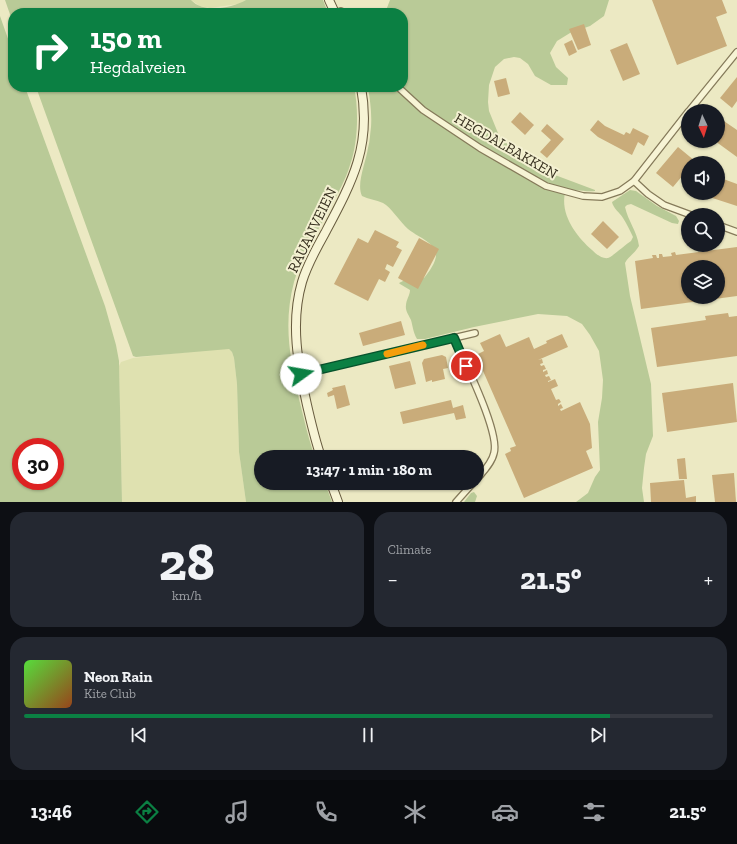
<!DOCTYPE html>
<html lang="en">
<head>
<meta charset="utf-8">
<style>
  :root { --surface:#171b24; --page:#242831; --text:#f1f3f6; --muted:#9ea1a6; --line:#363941; --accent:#0b8043 }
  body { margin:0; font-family:"Zilla Slab",serif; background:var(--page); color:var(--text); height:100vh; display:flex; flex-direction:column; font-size:15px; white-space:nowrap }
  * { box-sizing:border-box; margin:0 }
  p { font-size:13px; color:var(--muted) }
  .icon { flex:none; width:22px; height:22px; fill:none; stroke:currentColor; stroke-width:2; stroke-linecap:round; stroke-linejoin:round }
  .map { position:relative; height:502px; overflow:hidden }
  .side { display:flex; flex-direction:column; gap:10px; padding:10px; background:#0d0f14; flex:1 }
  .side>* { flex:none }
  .hud { position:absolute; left:8px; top:8px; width:400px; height:84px; border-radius:16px; box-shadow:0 1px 3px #0004; background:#0b8043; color:#fff; overflow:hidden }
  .needle { width:26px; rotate:176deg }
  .buttons { position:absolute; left:681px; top:104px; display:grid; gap:8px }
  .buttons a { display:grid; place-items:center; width:44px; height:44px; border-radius:50%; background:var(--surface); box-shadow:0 1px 3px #0004; font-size:20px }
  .speed { position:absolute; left:12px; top:438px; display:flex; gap:8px; font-size:20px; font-weight:700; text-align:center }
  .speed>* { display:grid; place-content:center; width:52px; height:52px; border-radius:50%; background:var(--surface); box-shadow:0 1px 3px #0004; line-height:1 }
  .speed .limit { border:6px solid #d22; background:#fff; color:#111 }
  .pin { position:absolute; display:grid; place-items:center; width:34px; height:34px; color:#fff; margin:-17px; border:2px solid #fff; border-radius:50%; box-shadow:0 1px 4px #0007 }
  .me { position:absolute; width:44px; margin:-22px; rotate:77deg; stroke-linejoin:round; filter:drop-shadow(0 0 3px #0008) }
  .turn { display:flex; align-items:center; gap:14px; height:84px; padding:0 16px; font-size:18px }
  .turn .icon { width:52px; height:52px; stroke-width:2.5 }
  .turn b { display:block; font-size:28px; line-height:34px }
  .big { font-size:30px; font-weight:800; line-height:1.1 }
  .side .tile { flex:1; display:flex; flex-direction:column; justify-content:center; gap:6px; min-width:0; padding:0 14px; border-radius:16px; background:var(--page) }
  .side .dial { align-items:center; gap:0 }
  .dial b { font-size:52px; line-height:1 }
  .song { display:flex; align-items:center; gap:12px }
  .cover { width:48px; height:48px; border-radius:6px; background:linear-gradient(135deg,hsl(110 70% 55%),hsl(20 70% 35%)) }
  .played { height:4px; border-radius:2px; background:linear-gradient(90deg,var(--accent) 85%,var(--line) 85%) }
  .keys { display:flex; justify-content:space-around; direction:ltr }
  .heat { display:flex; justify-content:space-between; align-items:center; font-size:22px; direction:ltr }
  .side .tiles { flex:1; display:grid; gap:10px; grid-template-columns:1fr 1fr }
  .tile:last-child { grid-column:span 2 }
  .trip { position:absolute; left:254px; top:450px; width:230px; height:40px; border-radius:20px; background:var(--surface); box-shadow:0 1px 3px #0004; font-weight:800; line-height:40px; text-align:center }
  .menu { display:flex; height:64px; justify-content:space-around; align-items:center; background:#090b0e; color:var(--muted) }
  .menu .icon { width:28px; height:28px }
  .menu .selected { color:var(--accent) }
  .menu b { font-size:18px; color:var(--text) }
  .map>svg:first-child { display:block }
</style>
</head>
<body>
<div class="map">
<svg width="737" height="502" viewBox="0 0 737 502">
  <rect width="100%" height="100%" fill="#ece9c3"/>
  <!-- farmland -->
  <g fill="#dfe1b0">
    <polygon points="191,0 246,0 238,4 210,8 200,6"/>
    <polygon points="224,348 229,349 232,352 234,358 237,384 239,452 246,502 122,502 119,366 121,362 133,358"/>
  </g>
  <!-- green -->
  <g fill="#b9ca97" fill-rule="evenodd">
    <path d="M5,0H191C204,14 231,8 246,0H323L328,13H13V23Z"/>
    <path d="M390,0H609L604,16L590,26L570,33L557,41L550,53L556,67L568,78L567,85H551L535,76L528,64L520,58L514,57L504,59L495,67L489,85L488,102L489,111L500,138L510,146L547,172L595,190V191C583,192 575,188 565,193C560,215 577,237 592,250C596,254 602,259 608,258C612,257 626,244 631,241L633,237C630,231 627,224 623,218C620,213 613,208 612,202L630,190L636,191L657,206L676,216L679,221L678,224L672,223L631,204L627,205L625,207C628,221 637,231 639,246C635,253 628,257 625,263L630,296L651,384L653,436L646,454L644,468L642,488L644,502H576L588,493L595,477L600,470L598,422L602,398L603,380L599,351L590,335L582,324L567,316L538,314L474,327L425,339H417C413,332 413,327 411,320C409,315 405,311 406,305C406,300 410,295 410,290L400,284L399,283L405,280L424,278C429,272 437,261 436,253C434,242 416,236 408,229C400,222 391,207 383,203C376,200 368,199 362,196C356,184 366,162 368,148C370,141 370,134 371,127C372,113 370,100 368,87H403V13H385Z"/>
    <path d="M0,16L13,53V87H25L105,306L116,345L119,361L122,502H0ZM21,447H55V481H21Z"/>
    <path d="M36,87H354C359,109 358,143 350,165C346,179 338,193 331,206C318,231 302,255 294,282C283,324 290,358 299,399C304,418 308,438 315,457H261V483H325L332,502H246L239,452L237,384L234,358L232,352L229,349L136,357L133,356Z"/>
    <polygon points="474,492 477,496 475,502 464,502 471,493"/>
  </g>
  <!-- building -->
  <g fill="#c9ac7a" fill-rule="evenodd">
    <polygon points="652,0 722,0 727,13 716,17 727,46 677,65"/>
    <polygon points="584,24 591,45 578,50 569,29"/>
    <polygon points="572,40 577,52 569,56 564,44"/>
    <polygon points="627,43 640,74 623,81 610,50"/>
    <polygon points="737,77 737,101 732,108 720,98"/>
    <polygon points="506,78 510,94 498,97 494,81"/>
    <polygon points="520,112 534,125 525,135 511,122"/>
    <polygon points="718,117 737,130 737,157 715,141 718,141"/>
    <polygon points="598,120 605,126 624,135 626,132 630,134 633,128 649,136 644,146 638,142 632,155 598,137 590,130"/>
    <polygon points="547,124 564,139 547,158 540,152 551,140 541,131"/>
    <polygon points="678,147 695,161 693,163 688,163 688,169 673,187 656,173"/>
    <polygon points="718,177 737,184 737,206 697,193 718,193"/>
    <polygon points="603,221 619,237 607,249 591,234"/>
    <polygon points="375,230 399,242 396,247 402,250 393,267 387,264 385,269 390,272 385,282 379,279 368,301 334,284 358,238 368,243"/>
    <polygon points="419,238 439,249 418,289 398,278"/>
    <path d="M737,247V296L641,309L635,261L653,258L652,255H656L657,258H659V254H662L663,257L672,256L671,253L675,252L676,255ZM688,267H718V297H688Z"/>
    <polygon points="728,313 729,317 737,316 737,356 657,367 651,328 706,320 705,316"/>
    <polygon points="401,321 405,335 363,346 359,333"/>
    <polygon points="500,334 506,347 529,337 534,349 547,343 546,341 562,334 568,347 538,360 542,359 543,363 540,364 541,366 544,365 546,369 543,370 543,372 547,370 548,374 545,375 546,377 549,376 551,380 548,381 548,382 555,379 558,386 551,389 556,400 559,399 561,402 558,404 558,406 561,404 563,408 560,409 561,411 580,402 590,424 592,448 586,451 593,468 524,498 505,454 511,451 510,448 516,446 476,355 484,351 480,343"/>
    <polygon points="442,355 446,357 448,368 443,369 445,379 432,382 432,380 426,382 422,363 424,359"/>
    <polygon points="410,361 416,384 395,389 389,366"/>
    <polygon points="733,383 737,422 667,432 662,393"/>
    <polygon points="345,385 350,405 337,409 334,395 328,397 327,393 333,390 332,388"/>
    <polygon points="451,400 453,408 463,405 466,418 456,420 454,413 403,424 400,412"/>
    <polygon points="685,458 687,479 679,479 677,459"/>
    <polygon points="734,473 736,502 715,502 712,475"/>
    <polygon points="684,480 686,498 696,496 696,502 651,502 650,483"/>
  </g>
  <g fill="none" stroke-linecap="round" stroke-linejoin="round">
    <!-- minor casing -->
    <g stroke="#857a5a" stroke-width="8">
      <g id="minor">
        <polyline points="336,13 341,11 345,13"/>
        <polyline points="398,87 423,110 480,148 546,186 583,196 602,197 620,191 634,181"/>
        <polyline points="689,111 737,52"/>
        <polyline points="688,112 634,181 648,194 664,205 691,215"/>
        <polyline points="718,225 737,232"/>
        <path d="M454,337C464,361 500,432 494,453C492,463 483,472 477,479"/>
        <polyline points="301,374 475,333"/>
        <polyline points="456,502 473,483"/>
      </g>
    </g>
    <!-- secondary casing -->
    <g stroke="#675b3e" stroke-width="10">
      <g id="secondary">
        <polyline points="329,0 335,13"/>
        <path d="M321,457C315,440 311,422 307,405C298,364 290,323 302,282C307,265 316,249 325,233C352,182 372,146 361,87"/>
        <polyline points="331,483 338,502"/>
      </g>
    </g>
    <!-- minor -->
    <use href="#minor" stroke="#f7f4d5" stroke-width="5.5"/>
    <!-- secondary -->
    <use href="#secondary" stroke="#f7f4d5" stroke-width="8"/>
  </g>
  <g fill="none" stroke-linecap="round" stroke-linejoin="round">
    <!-- route casing -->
    <g stroke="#07532c" stroke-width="10">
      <polyline id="route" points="301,374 454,338 466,366"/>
    </g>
    <!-- route -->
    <use href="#route" stroke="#0b8043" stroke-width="7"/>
    <!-- slow -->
    <polyline stroke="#f59e0b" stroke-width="7" points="387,354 423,345"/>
  </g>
  <g text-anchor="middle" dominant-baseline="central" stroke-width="4" stroke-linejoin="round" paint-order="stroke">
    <!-- street labels -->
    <g font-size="15" fill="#362f1e" stroke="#f4f1d2">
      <text transform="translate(506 146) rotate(30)">HEGDALBAKKEN</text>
      <text transform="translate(312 230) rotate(-64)">RAUANVEIEN</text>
    </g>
  </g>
</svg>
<div class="buttons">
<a><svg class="needle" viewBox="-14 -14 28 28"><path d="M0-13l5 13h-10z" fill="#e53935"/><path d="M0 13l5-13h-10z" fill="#9ea1a6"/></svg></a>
<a><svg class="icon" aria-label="sound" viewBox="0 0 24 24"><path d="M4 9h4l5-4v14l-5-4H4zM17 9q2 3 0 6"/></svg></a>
<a><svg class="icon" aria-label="search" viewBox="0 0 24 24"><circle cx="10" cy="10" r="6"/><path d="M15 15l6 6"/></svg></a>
<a><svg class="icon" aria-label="layers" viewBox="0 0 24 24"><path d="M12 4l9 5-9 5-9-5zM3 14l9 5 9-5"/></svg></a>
</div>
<div class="speed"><div class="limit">30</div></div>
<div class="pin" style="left:466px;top:366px;background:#d93025"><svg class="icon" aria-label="arrive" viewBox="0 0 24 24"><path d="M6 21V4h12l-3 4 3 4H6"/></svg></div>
<svg class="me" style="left:301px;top:374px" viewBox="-20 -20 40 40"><circle r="19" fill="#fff"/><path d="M0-13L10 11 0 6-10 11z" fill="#0b8043"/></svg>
<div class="trip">13:47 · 1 min · 180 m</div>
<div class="hud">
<div class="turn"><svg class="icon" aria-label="right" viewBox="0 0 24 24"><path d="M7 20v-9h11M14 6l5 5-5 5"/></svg><div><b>150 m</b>Hegdalveien</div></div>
</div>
</div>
<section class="side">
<div class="tiles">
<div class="tile dial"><b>28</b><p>km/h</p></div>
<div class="tile"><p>Climate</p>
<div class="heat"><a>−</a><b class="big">21.5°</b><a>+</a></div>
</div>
<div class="tile">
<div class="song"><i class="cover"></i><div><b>Neon Rain</b><p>Kite Club</p></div></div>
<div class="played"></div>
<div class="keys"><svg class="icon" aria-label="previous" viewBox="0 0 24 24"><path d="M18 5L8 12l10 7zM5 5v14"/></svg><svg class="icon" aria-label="pause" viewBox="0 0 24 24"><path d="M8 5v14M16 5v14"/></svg><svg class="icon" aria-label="next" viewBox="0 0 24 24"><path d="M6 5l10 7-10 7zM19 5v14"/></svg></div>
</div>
</div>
</section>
<nav class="menu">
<b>13:46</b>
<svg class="icon selected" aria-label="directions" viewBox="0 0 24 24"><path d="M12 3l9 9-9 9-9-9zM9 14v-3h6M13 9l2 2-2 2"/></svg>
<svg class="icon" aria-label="music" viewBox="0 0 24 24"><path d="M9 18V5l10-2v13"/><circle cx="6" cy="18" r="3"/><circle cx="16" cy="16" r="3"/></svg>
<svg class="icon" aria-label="phone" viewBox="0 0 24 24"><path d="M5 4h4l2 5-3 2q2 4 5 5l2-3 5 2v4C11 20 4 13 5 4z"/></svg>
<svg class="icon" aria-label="climate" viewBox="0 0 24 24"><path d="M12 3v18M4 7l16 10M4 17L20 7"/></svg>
<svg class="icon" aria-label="car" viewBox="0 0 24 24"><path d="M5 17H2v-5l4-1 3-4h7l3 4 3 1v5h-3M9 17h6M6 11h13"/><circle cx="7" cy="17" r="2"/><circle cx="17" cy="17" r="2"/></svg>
<svg class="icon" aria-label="filters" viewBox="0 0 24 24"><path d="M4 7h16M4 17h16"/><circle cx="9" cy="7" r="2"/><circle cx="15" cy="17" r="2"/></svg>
<b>21.5°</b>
</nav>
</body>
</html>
